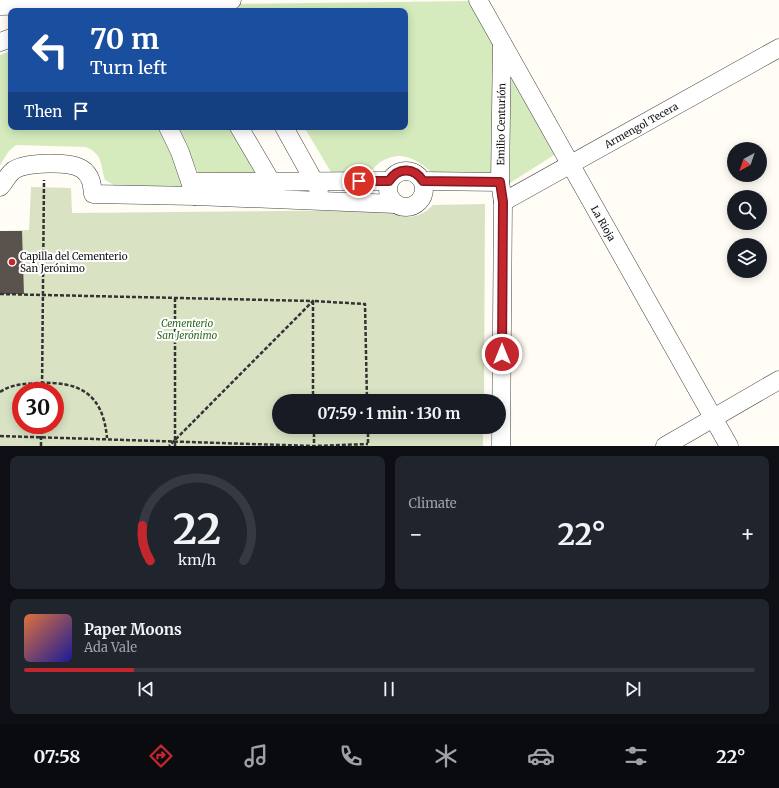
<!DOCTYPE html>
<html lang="en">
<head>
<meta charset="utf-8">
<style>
  :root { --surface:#171b24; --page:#20242c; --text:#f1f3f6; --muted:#9ea1a6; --line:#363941; --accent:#c4262e }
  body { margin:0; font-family:Merriweather,serif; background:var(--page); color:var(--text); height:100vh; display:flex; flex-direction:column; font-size:15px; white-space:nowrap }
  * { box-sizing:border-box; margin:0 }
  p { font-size:13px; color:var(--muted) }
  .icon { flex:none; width:22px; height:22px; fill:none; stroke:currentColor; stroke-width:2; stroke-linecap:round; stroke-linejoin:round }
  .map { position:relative; height:446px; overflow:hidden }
  .drawer { display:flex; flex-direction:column; gap:10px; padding:10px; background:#0d0f14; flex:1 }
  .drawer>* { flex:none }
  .banner { position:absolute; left:8px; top:8px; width:400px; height:122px; border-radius:8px; box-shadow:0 2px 10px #0003; background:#1a4fa0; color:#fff; overflow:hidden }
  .needle { width:26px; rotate:220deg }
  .controls { position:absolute; left:727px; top:142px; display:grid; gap:8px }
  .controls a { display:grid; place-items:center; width:40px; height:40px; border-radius:50%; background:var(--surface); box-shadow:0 2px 10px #0003; font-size:20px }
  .speed { position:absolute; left:12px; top:382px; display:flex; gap:8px; font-size:20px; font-weight:700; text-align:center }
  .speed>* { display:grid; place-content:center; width:52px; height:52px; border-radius:50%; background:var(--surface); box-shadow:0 2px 10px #0003; line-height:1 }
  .speed .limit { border:6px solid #d22; background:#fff; color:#111 }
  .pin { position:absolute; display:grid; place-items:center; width:34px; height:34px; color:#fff; margin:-17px; border:2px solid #fff; border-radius:50%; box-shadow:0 1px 4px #0007 }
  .me { position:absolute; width:44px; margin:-22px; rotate:0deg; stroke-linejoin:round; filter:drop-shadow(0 0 3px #0008) }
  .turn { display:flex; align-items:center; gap:14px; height:84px; padding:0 16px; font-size:18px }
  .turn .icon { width:52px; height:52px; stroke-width:2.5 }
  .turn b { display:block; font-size:28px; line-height:34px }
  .then { display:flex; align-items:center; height:38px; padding:0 16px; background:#0003; gap:8px; font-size:15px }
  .big { font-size:30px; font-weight:700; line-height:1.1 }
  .drawer .tile { flex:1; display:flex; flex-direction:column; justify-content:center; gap:6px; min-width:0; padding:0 14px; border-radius:8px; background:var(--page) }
  .drawer .dial { align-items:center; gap:0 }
  .dial svg { height:104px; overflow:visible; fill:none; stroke:var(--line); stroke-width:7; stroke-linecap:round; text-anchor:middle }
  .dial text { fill:var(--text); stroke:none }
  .song { display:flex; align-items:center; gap:12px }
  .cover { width:48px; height:48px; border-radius:6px; background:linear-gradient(135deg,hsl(20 70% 55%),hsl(240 70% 35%)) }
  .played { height:4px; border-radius:2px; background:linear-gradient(90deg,var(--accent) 15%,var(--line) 15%) }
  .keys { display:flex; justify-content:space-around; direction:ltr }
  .heat { display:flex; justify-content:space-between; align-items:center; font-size:22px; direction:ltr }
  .drawer .tiles { flex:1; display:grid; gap:10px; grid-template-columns:1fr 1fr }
  .tile:last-child { grid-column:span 2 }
  .trip { position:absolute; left:272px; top:394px; width:234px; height:40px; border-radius:20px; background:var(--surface); box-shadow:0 2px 10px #0003; font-weight:700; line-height:40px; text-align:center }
  .tab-bar { display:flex; height:64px; justify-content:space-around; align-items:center; background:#090b0e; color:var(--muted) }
  .tab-bar .icon { width:28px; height:28px }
  .tab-bar .current { color:var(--accent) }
  .tab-bar b { font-size:18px; color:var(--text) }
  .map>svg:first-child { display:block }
</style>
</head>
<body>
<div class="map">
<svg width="779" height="446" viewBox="0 0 779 446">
  <rect width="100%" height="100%" fill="#fffdf5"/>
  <!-- green -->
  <g fill="#d5ebbd">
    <path d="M471,1L496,44L491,176L437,177C419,161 403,147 379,163C374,167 370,172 366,177H334L304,127H405V11H236L232,4Z"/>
    <path d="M11,51V127H162L183,189L114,185L105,180C100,163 103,155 86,147L16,145L9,151L0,165V55Z"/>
    <polygon points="508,69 557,153 510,183"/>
    <polygon points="174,127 230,127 256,175 200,176"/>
  </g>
  <!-- cemetery -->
  <path fill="#d9e3c4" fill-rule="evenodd" d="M31,187L71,188L72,213L390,210C405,220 419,219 433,205L485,204L484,401H279V427H483V446H0V231L29,230ZM21,391H55V425H21Z"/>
  <!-- building -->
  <polygon fill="#5a524d" points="0,231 22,231 24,294 0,294"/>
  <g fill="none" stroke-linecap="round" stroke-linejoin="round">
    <!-- minor casing -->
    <g stroke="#444" stroke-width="19">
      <g id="minor">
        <path id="s1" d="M478,0L729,446"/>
        <polyline points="0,6 232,0"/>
        <polyline points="0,42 11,38"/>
        <polyline points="239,127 276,190"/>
        <polyline points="284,127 319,190"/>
        <circle cx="406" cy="189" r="18"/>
        <polyline points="423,181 500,182"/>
        <polyline points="191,182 389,181"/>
        <path d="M0,187C5,182 8,174 14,170C27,162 70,161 82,169C91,175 92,184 93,194L195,196L180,152L168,127"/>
        <polyline points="195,196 396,204"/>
        <path id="s2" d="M503,202L779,48"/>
        <path id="s3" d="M501,446L503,202L500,182L502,43"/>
        <polyline points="665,446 779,380"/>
      </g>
    </g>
    <!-- path -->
    <g stroke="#333" stroke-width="2.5" stroke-dasharray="4 2" stroke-linecap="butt">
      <polyline points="0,294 313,301 169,446"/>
      <polyline points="42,391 44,180"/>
      <path d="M0,392C12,384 24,384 38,383C80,381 103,394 107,438"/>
      <polyline points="313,401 313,301 365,304 367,401"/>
      <polyline points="314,427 314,446"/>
      <polyline points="368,427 368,444"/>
      <polyline points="0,436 314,446 368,444"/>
      <polyline points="41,446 41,425"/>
      <polyline points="175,446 175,297"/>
    </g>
    <!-- minor -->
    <use href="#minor" stroke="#fff" stroke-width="18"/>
  </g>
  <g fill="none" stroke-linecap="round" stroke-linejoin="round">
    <!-- route casing -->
    <g stroke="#7f191e" stroke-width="10">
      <path id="route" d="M359,181H389C398,167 414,167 423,181L500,182L503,202L502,354"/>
    </g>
    <!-- route -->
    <use href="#route" stroke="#c4262e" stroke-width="7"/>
  </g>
  <!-- markers -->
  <circle fill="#c4262e" stroke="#fff" stroke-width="1.5" cx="12" cy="262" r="4"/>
  <g text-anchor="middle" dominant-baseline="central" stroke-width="4" stroke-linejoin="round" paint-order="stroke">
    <!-- street labels -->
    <g font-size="10" fill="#111" stroke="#fff">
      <text stroke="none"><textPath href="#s3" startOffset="322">Emilio Centurión</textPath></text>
      <text stroke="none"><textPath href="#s2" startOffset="158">Armengol Tecera</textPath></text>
      <text stroke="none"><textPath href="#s1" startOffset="256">La Rioja</textPath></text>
    </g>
    <!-- poi labels -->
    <g font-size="10" fill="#111" stroke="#fff" text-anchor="start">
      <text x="20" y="256">Capilla del Cementerio<tspan x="20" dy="12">San Jerónimo</tspan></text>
    </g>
    <!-- park labels -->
    <g font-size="10" font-style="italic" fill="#2f6b1f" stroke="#fff">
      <text x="187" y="323">Cementerio<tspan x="187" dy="12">San Jerónimo</tspan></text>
    </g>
  </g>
</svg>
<div class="controls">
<a><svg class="needle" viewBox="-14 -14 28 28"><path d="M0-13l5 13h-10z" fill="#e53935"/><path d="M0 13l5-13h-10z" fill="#9ea1a6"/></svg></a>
<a><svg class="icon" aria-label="search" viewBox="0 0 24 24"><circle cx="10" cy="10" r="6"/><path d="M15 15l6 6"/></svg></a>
<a><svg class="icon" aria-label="layers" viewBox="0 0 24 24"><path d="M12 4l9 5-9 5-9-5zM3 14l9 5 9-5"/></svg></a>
</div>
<div class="speed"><div class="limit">30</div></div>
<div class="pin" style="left:359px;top:181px;background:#d93025"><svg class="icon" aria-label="arrive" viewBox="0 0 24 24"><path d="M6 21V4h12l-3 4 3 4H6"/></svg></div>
<svg class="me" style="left:502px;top:354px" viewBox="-20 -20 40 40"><circle r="17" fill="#c4262e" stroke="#fff" stroke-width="3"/><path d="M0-11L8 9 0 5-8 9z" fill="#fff"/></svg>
<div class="trip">07:59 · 1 min · 130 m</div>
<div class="banner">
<div class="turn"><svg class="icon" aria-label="left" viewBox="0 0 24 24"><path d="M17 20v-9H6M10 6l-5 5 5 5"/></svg><div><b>70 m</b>Turn left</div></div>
<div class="then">Then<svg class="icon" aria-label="arrive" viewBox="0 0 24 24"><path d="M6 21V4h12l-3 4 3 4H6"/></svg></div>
</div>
</div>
<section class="drawer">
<div class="tiles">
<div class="tile dial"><svg viewBox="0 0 100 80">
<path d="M14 69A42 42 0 1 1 86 69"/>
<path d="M14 69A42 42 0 0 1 8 42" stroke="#c4262e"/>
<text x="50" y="56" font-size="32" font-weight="700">22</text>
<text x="50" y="72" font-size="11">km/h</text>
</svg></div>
<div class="tile"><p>Climate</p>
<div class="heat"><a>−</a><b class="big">22°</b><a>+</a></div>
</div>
<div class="tile">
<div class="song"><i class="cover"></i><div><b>Paper Moons</b><p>Ada Vale</p></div></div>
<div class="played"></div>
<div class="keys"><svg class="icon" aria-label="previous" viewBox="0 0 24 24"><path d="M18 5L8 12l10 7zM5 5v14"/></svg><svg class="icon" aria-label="pause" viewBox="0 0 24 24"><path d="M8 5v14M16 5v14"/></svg><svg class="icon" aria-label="next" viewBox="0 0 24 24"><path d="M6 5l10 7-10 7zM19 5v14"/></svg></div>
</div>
</div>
</section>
<nav class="tab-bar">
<b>07:58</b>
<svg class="icon current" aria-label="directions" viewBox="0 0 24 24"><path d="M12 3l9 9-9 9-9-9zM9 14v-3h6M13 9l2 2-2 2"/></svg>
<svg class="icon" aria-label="music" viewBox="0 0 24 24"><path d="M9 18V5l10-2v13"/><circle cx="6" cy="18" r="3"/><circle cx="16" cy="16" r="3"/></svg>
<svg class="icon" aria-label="phone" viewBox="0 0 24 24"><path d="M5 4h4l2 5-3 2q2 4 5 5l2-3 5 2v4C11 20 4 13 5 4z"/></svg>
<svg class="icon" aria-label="climate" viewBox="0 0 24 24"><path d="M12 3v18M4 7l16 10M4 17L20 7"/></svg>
<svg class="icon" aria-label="car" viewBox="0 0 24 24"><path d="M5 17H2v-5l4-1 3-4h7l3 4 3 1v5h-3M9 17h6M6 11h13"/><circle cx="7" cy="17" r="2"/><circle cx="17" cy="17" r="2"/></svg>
<svg class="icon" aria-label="filters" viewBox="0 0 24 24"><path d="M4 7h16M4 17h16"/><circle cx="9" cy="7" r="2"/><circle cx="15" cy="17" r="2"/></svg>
<b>22°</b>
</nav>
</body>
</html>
